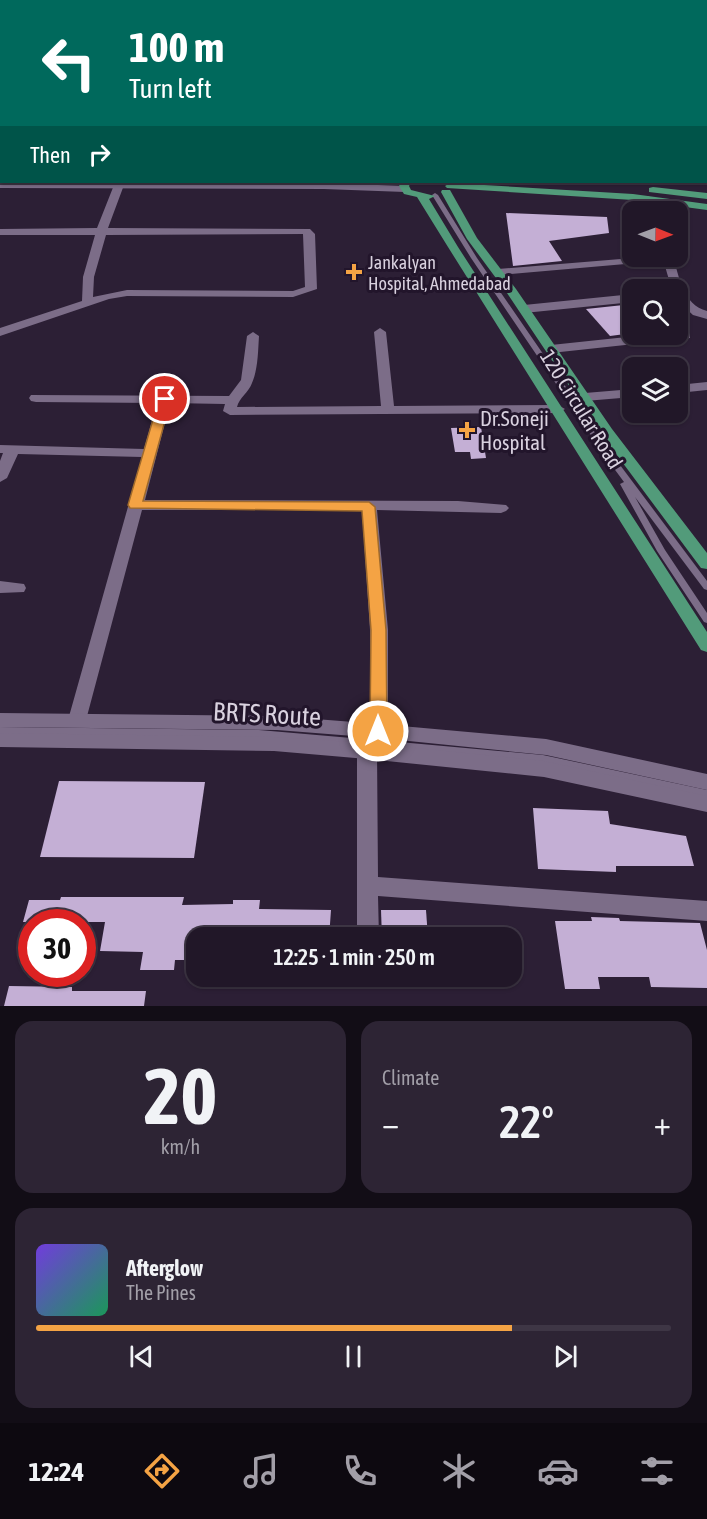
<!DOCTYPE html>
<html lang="en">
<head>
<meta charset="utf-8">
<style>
  :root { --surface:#211728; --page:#2d2434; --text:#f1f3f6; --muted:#a29fa8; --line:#3e3645; --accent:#f4a344 }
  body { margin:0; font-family:"Asap Condensed",sans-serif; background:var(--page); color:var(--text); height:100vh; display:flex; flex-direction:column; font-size:22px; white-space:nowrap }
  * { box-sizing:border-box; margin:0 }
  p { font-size:20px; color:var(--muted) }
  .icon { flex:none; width:33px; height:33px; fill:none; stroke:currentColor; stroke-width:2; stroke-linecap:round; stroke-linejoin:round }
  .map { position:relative; height:1006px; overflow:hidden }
  .panel { display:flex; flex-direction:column; gap:15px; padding:15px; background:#120d16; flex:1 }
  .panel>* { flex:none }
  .top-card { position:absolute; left:0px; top:0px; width:708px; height:183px; box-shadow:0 2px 4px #0004,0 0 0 2px var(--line); background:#00695c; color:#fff; overflow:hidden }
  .needle { width:39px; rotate:91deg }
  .fabs { position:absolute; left:622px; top:201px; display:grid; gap:12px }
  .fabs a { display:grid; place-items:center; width:66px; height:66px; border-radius:12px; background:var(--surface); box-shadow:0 2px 4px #0004,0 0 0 2px var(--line); font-size:30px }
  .speed { position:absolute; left:18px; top:909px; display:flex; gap:12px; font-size:30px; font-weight:700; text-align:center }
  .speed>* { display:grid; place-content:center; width:78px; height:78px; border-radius:50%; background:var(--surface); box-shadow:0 2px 4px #0004,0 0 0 2px var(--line); line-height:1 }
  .speed .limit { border:9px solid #d22; background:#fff; color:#111 }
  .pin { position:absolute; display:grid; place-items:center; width:51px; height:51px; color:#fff; margin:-26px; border:3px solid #fff; border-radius:50%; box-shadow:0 2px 6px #0007 }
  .me { position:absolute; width:66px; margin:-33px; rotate:0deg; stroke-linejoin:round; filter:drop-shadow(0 0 4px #0008) }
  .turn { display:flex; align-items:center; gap:21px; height:126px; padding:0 30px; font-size:27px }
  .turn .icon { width:78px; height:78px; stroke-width:2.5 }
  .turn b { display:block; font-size:42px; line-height:51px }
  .then { display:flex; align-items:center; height:57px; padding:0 30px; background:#0003; gap:12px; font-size:22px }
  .big { font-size:45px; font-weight:600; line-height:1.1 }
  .panel .tile { flex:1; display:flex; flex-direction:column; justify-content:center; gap:9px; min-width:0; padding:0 21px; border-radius:18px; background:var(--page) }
  .panel .dial { align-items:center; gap:0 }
  .dial b { font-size:78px; line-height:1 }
  .song { display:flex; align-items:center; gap:18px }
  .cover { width:72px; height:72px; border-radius:9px; background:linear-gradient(135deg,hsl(260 70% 55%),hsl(150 70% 35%)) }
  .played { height:6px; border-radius:3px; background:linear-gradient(90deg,var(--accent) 75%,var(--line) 75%) }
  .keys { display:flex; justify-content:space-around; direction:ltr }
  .heat { display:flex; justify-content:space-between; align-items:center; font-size:33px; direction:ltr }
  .panel .tiles { flex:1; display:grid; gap:15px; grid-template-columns:1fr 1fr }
  .tile:last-child { grid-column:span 2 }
  .trip { position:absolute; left:186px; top:927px; width:336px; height:60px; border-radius:18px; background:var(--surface); box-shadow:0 2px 4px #0004,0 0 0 2px var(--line); font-weight:600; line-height:60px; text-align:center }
  .dock { display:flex; height:96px; justify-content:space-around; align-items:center; background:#0d0910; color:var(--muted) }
  .dock .icon { width:42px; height:42px }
  .dock .active { color:var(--accent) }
  .dock b { font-size:27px; color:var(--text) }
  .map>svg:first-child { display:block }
</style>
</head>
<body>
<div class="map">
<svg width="707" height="1006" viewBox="0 0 707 1006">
  <rect width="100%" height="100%" fill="#2c1f35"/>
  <!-- building -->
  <g fill="#c4afd5">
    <polygon points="506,213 607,217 609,233 549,241 562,261 513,266"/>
    <polygon points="633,304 633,333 610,336 586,309"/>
    <polygon points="481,427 486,458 471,459 470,452 455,452 451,428"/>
    <polygon points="59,781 205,782 194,858 40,857"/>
    <polygon points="533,808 608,811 610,824 686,836 694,866 616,866 616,872 538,869"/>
    <polygon points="61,897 184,897 182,905 233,904 233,900 260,900 259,909 331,910 329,938 196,938 196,960 175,960 174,970 140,970 143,952 100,951 105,922 23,922 29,900 60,900"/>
    <polygon points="381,910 426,910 428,938 382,938"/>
    <polygon points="591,917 619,918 620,921 700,923 707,950 707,988 651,987 649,977 598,977 600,989 565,989 555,921 592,921"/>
    <polygon points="9,986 72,987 72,991 146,991 144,1006 4,1006"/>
  </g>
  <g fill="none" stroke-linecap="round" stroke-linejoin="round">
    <!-- lane -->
    <g fill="#7c6d88" fill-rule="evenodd">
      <polygon points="344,0 348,0 349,2 345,2"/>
      <polygon points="443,0 447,0 448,2 444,2"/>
      <polygon points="531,0 535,0 536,2 532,2"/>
      <polygon points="435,193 438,195 477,258 614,457 707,581 707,590 704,589 635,497 665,550 707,613 707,623 704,622 657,551 620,484 624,482 607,459 471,258 432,195"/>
      <polygon points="0,727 259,730 363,739 367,740 368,743 367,746 363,747 259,738 0,735"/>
      <polygon points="388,741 543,755 707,790 707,798 543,763 388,749 384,748 383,745 384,742"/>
    </g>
    <!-- street -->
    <g fill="#7c6d88" fill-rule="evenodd">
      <rect x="706" y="7" width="1" height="5"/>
      <rect x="0" y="15" width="2" height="4"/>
      <rect x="706" y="20" width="1" height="4"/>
      <polygon points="2,114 2,120 0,121 0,115"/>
      <path d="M119,182L124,185L108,228L310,229L315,234L317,289L293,297L127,296L109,299L0,336V328L82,301L83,277L95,235H0V229L97,228L114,185ZM303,234L305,287L293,291L127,290L93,297L94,277L106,235Z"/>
      <polygon points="648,196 653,199 657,212 647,212 643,199"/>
      <path d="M662,256H673C679,277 683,305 707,311V319L693,315L680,303L678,290H672Z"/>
      <polygon points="633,258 637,259 637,263 498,275 492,272 498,269"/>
      <polygon points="633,294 633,302 524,313 518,309 524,305"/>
      <path d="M380,328L386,332L394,406L558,405L565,409L558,413L230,415L223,411L225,404L170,403L145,500L458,501L506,505L509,508L506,511L501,513L377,510L388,630V731L386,736L379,738L372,736L370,731V630L362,510H142L86,720L84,725L77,727L70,725L68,720L142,457L18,454L7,478L0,482V461L3,453H0V445L144,449L157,403L36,402L31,401L29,398L31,395L229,396L241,380L247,336L253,332L259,336C258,352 258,369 252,383C249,392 239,398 237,407L381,406L374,332Z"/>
      <polygon points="686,331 690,332 690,338 551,353 545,349 551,345 655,334 678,334 678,332"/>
      <polygon points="707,382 707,390 678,393 678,385"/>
      <polygon points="633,389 633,397 585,401 578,397 585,393"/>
      <polygon points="0,581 24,584 26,588 24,592 0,593"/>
      <polygon points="367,743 374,746 377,751 378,877 707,901 707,921 378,896 379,938 357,938 357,751 360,746"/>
    </g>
    <!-- secondary -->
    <g fill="#7c6d88" fill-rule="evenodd">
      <polygon points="6,0 15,0 4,2"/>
      <polygon points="121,0 142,0 145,2 122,2"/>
      <polygon points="707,1 707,5 706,5 706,2 704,2"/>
      <polygon points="0,182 324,183 405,186 410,189 405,192 324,189 0,188"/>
      <polygon points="0,713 277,716 379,724 546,739 707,774 707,790 546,755 379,738 277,730 0,727"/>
      <polygon points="0,733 274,737 367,743 544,761 707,796 707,812 544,777 367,759 274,751 0,747"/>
    </g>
    <!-- primary -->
    <g fill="#529b7a" fill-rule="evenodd">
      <polygon points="331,0 337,0 338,2 331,2"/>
      <polygon points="353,0 360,0 361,2 354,2"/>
      <polygon points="401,182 411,182 409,186 411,190 435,196 429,199 458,247 707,632 707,652 701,650 448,247 417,197 404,194 399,186"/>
      <polygon points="450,183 633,194 707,204 707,210 633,200 447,188 445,186"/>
      <polygon points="653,187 707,193 707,199 649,192 649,188"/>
      <polygon points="442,190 450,190 477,238 516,289 612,429 707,553 707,569 701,568 602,435 507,293 467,239 441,192"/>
    </g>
  </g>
  <!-- route -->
  <polygon fill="#f4a344" stroke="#9f6a2c" stroke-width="1.5" points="165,396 171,399 143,501 369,502 375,507 386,630 387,731 384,736 378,738 372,736 370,731 371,630 362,511 130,508 128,505 159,399"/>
  <!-- markers -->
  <g fill="#f4a344" stroke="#22152b" stroke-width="2">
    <path d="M351 263h6v6h6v6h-6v6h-6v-6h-6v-6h6z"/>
    <path d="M464 421h6v6h6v6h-6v6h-6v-6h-6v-6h6z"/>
  </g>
  <g text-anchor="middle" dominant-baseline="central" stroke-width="6" stroke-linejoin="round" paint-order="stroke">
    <!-- far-poi labels -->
    <g font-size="18" fill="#d9d1df" stroke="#22152b" text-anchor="start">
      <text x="368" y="262">Jankalyan<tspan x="368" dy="21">Hospital, Ahmedabad</tspan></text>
    </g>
    <!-- street labels -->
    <g font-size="21" fill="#d9d1df" stroke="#22152b">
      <text transform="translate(582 409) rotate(58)">120 Circular Road</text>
    </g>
    <!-- poi labels -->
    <g font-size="21" fill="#d9d1df" stroke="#22152b" text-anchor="start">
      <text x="480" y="418">Dr.Soneji<tspan x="480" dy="24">Hospital</tspan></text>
    </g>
    <!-- near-street labels -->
    <g font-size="26" fill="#d9d1df" stroke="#22152b">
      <text transform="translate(267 714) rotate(3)">BRTS Route</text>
    </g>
  </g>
</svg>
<div class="fabs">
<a><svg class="needle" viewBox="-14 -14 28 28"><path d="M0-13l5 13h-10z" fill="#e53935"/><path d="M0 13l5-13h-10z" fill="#a29fa8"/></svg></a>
<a><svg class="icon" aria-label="search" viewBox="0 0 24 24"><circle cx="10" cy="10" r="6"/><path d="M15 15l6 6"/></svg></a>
<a><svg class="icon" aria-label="layers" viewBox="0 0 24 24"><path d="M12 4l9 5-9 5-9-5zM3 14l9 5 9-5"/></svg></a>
</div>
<div class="speed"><div class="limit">30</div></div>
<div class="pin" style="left:165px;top:399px;background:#d93025"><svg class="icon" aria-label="arrive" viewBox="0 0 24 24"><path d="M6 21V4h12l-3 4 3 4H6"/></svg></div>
<svg class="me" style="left:378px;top:731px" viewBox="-20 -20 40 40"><circle r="17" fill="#f4a344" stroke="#fff" stroke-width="3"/><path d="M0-11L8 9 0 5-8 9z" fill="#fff"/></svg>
<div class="trip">12:25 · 1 min · 250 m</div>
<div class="top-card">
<div class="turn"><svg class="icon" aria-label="left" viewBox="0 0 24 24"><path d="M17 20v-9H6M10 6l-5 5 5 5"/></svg><div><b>100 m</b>Turn left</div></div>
<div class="then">Then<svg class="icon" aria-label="right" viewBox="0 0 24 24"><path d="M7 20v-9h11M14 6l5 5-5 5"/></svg></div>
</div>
</div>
<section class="panel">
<div class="tiles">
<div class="tile dial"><b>20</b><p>km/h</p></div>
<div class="tile"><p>Climate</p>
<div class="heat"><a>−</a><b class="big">22°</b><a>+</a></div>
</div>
<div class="tile">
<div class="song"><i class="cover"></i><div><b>Afterglow</b><p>The Pines</p></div></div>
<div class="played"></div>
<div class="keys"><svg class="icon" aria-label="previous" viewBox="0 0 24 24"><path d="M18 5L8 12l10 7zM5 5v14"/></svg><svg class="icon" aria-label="pause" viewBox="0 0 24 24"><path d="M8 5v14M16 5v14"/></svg><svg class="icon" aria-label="next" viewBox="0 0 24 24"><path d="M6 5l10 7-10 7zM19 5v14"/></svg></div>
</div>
</div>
</section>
<nav class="dock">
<b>12:24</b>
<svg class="icon active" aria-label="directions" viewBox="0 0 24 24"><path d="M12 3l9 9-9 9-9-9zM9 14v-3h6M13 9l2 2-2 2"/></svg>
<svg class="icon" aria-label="music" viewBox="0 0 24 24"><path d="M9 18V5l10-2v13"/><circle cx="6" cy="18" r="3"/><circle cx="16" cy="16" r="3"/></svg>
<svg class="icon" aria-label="phone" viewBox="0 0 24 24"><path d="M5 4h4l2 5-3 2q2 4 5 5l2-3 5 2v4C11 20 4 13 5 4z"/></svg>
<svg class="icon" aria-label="climate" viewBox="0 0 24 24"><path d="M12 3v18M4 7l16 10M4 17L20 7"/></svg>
<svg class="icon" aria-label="car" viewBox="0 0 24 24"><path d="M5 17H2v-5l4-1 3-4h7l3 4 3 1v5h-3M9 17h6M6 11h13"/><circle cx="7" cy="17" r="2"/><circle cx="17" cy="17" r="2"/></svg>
<svg class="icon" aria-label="filters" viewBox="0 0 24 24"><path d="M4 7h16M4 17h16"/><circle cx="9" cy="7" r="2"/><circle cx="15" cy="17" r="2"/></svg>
</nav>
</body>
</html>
